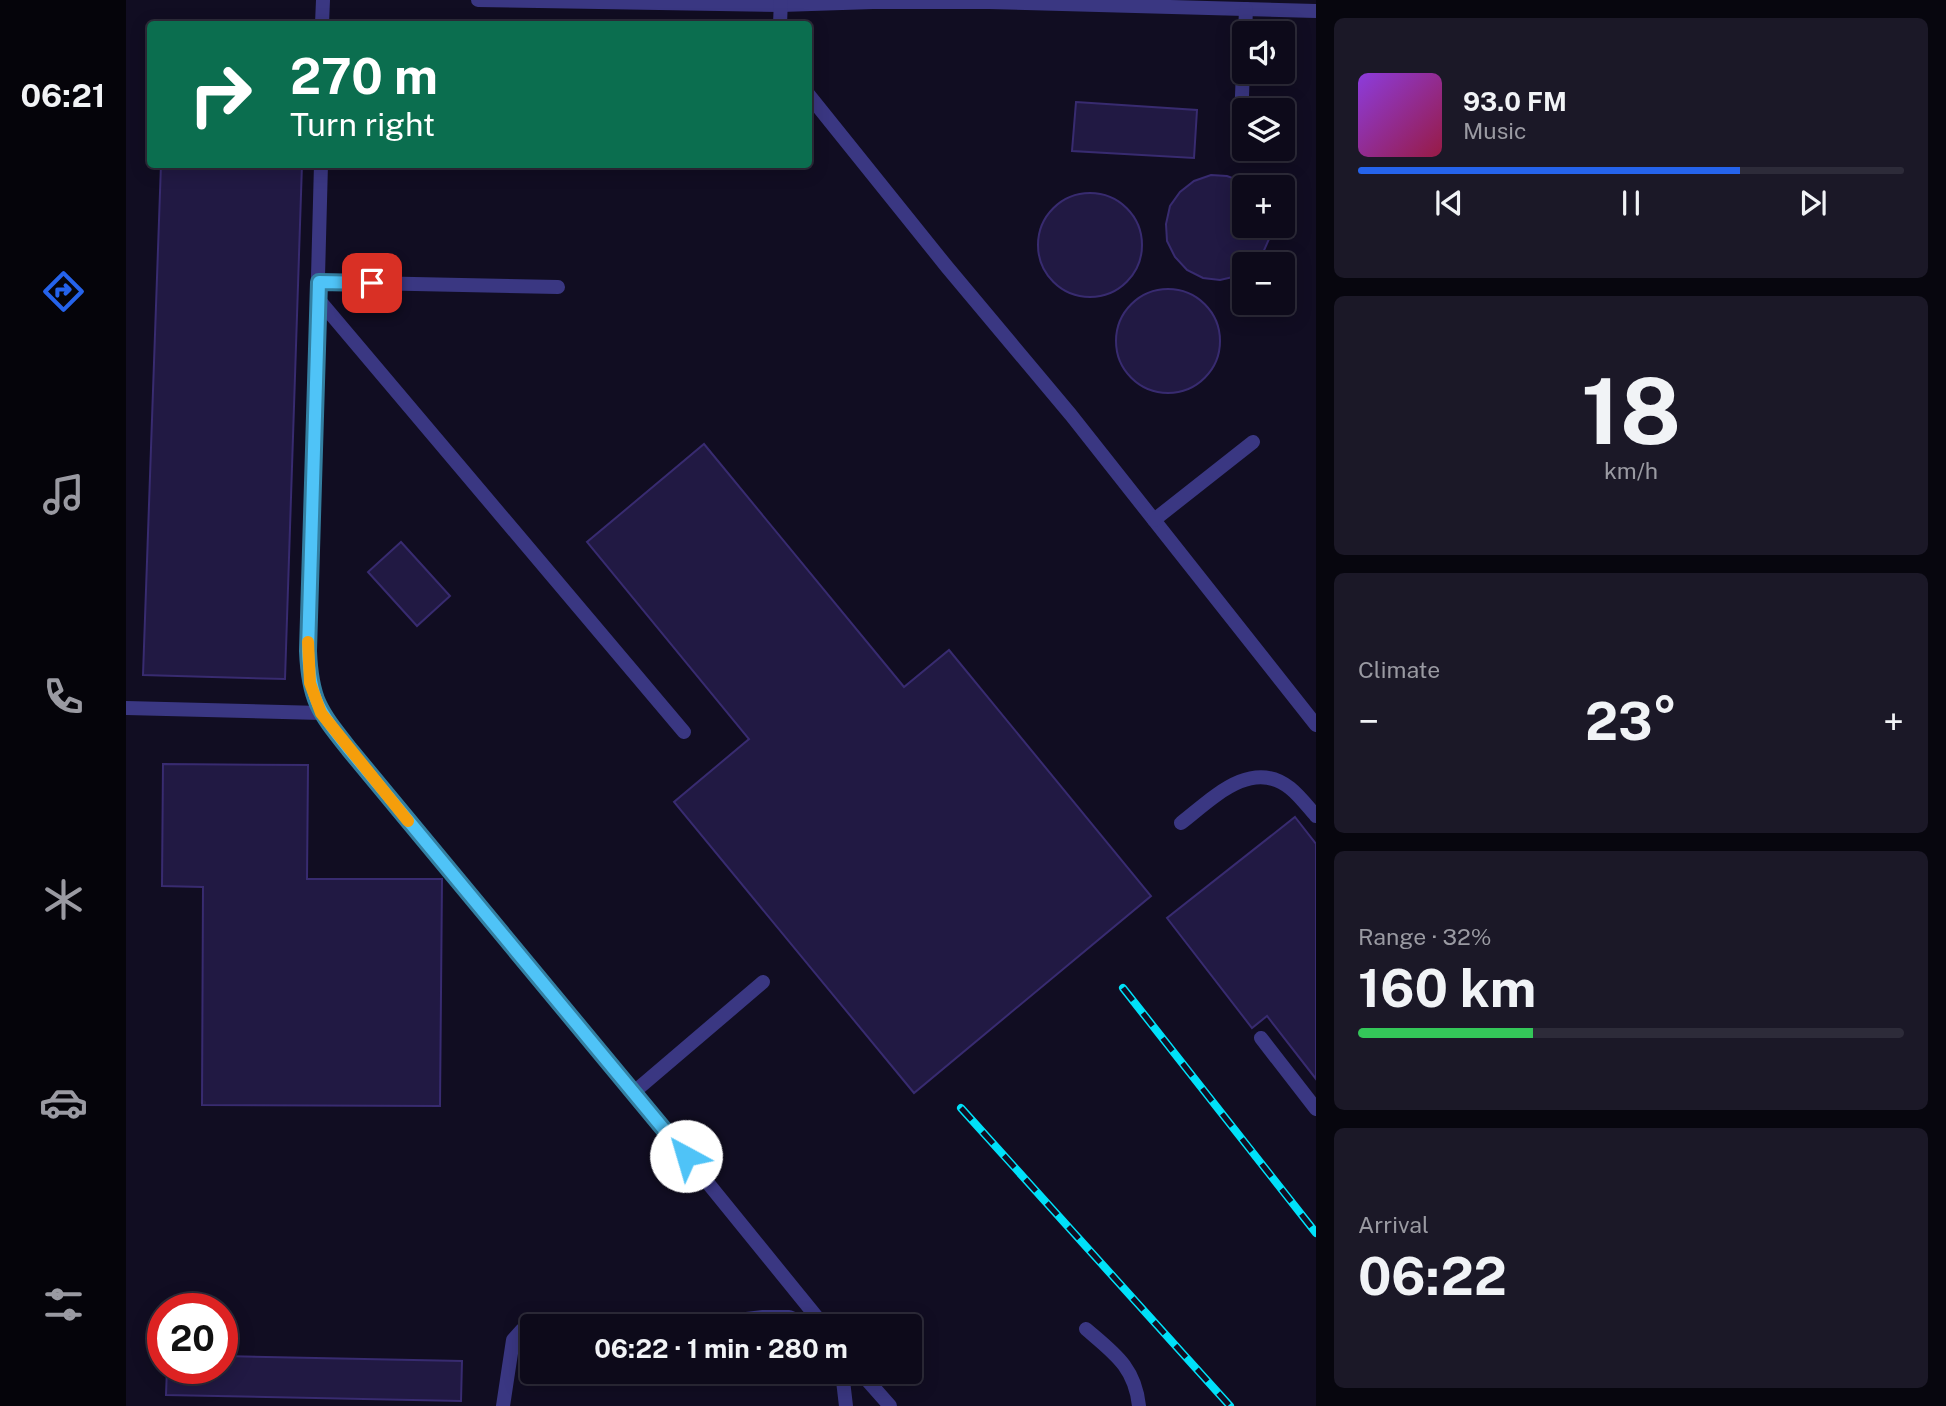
<!DOCTYPE html>
<html lang="en">
<head>
<meta charset="utf-8">
<style>
  :root { --surface:#0d0a1a; --page:#1b1827; --text:#f1f3f6; --muted:#9a9aa2; --line:#2d2b39; --accent:#2563eb }
  body { margin:0; font-family:"Public Sans",sans-serif; background:var(--page); color:var(--text); height:100vh; display:flex; flex-direction:column; font-size:26px; white-space:nowrap }
  * { box-sizing:border-box; margin:0 }
  p { font-size:23px; color:var(--muted) }
  .icon { flex:none; width:38px; height:38px; fill:none; stroke:currentColor; stroke-width:2; stroke-linecap:round; stroke-linejoin:round }
  .map { position:relative; flex:1; overflow:hidden }
  .drawer { display:flex; flex-direction:column; gap:18px; padding:18px; background:#07060e; width:630px }
  .drawer>* { flex:none }
  .guide { position:absolute; left:21px; top:21px; width:665px; height:147px; border-radius:7px; box-shadow:0 4px 18px #0003,0 0 0 2px var(--line); background:#0b6e4f; color:#fff; overflow:hidden }
  .tools { position:absolute; left:1106px; top:21px; display:grid; gap:14px }
  .tools a { display:grid; place-items:center; width:63px; height:63px; border-radius:7px; background:var(--surface); box-shadow:0 4px 18px #0003,0 0 0 2px var(--line); font-size:35px }
  .speed { position:absolute; left:21px; top:1293px; display:flex; gap:14px; font-size:35px; font-weight:700; text-align:center }
  .speed>* { display:grid; place-content:center; width:91px; height:91px; border-radius:50%; background:var(--surface); box-shadow:0 4px 18px #0003,0 0 0 2px var(--line); line-height:1 }
  .speed .limit { border:10px solid #d22; background:#fff; color:#111 }
  .pin { position:absolute; display:grid; place-items:center; width:60px; height:60px; color:#fff; margin:-30px; border-radius:14px; box-shadow:0 4px 10px #0006 }
  .me { position:absolute; width:77px; margin:-38px; rotate:321deg; stroke-linejoin:round; filter:drop-shadow(0 0 5px #0008) }
  .turn { display:flex; align-items:center; gap:24px; height:147px; padding:0 28px; font-size:32px }
  .turn .icon { width:91px; height:91px; stroke-width:2.5 }
  .turn b { display:block; font-size:49px; line-height:60px }
  .big { font-size:52px; font-weight:700; line-height:1.1 }
  .drawer .tile { flex:1; display:flex; flex-direction:column; justify-content:center; gap:10px; min-width:0; padding:0 24px; border-radius:10px; background:var(--page) }
  .drawer .dial { align-items:center; gap:0 }
  .dial b { font-size:91px; line-height:1 }
  .song { display:flex; align-items:center; gap:21px }
  .cover { width:84px; height:84px; border-radius:10px; background:linear-gradient(135deg,hsl(270 70% 55%),hsl(340 70% 35%)) }
  .played { height:7px; border-radius:4px; background:linear-gradient(90deg,var(--accent) 70%,var(--line) 70%) }
  .keys { display:flex; justify-content:space-around; direction:ltr }
  .heat { display:flex; justify-content:space-between; align-items:center; font-size:38px; direction:ltr }
  .charge { height:10px; border-radius:5px; background:linear-gradient(90deg,#34c759 32%,var(--line) 0) }
  .trip { position:absolute; left:394px; top:1314px; width:402px; height:70px; border-radius:7px; background:var(--surface); box-shadow:0 4px 18px #0003,0 0 0 2px var(--line); font-weight:700; line-height:70px; text-align:center }
  main { display:flex; flex:1; min-height:0 }
  .dock { display:flex; flex-direction:column; width:126px; justify-content:space-around; align-items:center; background:#05040a; color:var(--muted) }
  .dock .icon { width:49px; height:49px }
  .dock .on { color:var(--accent) }
  .dock b { font-size:32px; color:var(--text) }
  .map>svg:first-child { display:block }
</style>
</head>
<body>
<main>
<nav class="dock">
<b>06:21</b>
<svg class="icon on" aria-label="directions" viewBox="0 0 24 24"><path d="M12 3l9 9-9 9-9-9zM9 14v-3h6M13 9l2 2-2 2"/></svg>
<svg class="icon" aria-label="music" viewBox="0 0 24 24"><path d="M9 18V5l10-2v13"/><circle cx="6" cy="18" r="3"/><circle cx="16" cy="16" r="3"/></svg>
<svg class="icon" aria-label="phone" viewBox="0 0 24 24"><path d="M5 4h4l2 5-3 2q2 4 5 5l2-3 5 2v4C11 20 4 13 5 4z"/></svg>
<svg class="icon" aria-label="climate" viewBox="0 0 24 24"><path d="M12 3v18M4 7l16 10M4 17L20 7"/></svg>
<svg class="icon" aria-label="car" viewBox="0 0 24 24"><path d="M5 17H2v-5l4-1 3-4h7l3 4 3 1v5h-3M9 17h6M6 11h13"/><circle cx="7" cy="17" r="2"/><circle cx="17" cy="17" r="2"/></svg>
<svg class="icon" aria-label="filters" viewBox="0 0 24 24"><path d="M4 7h16M4 17h16"/><circle cx="9" cy="7" r="2"/><circle cx="15" cy="17" r="2"/></svg>
</nav>
<div class="map">
<svg width="1190" height="1406" viewBox="0 0 1190 1406">
  <rect width="100%" height="100%" fill="#110d22"/>
  <!-- building -->
  <g fill="#211943" stroke="#382b70" stroke-width="2">
    <polygon points="950,102 1071,110 1068,158 946,151"/>
    <polygon points="35,164 176,164 159,679 17,675"/>
    <polygon points="1085,175 1101,176 1117,182 1124,187 1118,187 1118,226 1144,226 1143,239 1136,255 1128,264 1118,264 1118,272 1111,276 1094,280 1077,278 1061,270 1049,257 1041,241 1040,224 1044,206 1054,192 1068,181"/>
    <circle cx="964" cy="245" r="52"/>
    <circle cx="1042" cy="341" r="52"/>
    <polygon points="578,444 778,687 823,650 1025,896 788,1093 548,802 623,739 461,542"/>
    <polygon points="275,542 324,596 291,626 242,572"/>
    <polygon points="37,764 182,765 181,879 316,879 314,1106 76,1105 77,887 36,886"/>
    <polygon points="1169,817 1190,844 1190,1079 1141,1016 1126,1028 1041,918"/>
    <polygon points="96,1356 336,1361 335,1401 40,1395 41,1368 96,1368"/>
  </g>
  <g fill="none" stroke-linecap="round" stroke-linejoin="round">
    <!-- lane -->
    <g stroke="#3a3782" stroke-width="14">
      <polyline points="352,0 655,5 747,2 863,2 1190,11"/>
      <polyline points="196,24 197,0"/>
      <polyline points="654,24 655,0"/>
      <polyline points="1119,33 1120,9"/>
      <polyline points="682,94 821,267 945,415 1190,725"/>
      <polyline points="1114,148 1118,43"/>
      <path d="M195,164L182,651C185,702 192,709 223,749L508,1092L698,1326"/>
      <polyline points="193,282 432,287"/>
      <polyline points="193,300 558,732"/>
      <polyline points="1028,520 1127,442"/>
      <polyline points="0,708 195,713"/>
      <path d="M1055,823C1085,800 1125,757 1164,788C1174,796 1182,807 1190,816"/>
      <polyline points="1135,1038 1190,1109"/>
      <polyline points="508,1092 637,982"/>
      <polyline points="414,1326 579,1324 637,1317 663,1317 685,1326"/>
      <path d="M960,1329C988,1353 1009,1367 1013,1406"/>
      <polyline points="716,1372 720,1406"/>
      <polyline points="734,1372 764,1406"/>
      <polyline points="377,1406 387,1340 396,1330 406,1327"/>
    </g>
    <!-- rail casing -->
    <g stroke="#00e1f9" stroke-width="8">
      <g id="rail">
        <polyline points="997,988 1190,1233"/>
        <polyline points="835,1108 1104,1406"/>
      </g>
    </g>
    <!-- rail -->
    <use href="#rail" stroke="#110d22" stroke-width="5" stroke-dasharray="16" stroke-linecap="butt"/>
  </g>
  <g fill="none" stroke-linecap="round" stroke-linejoin="round">
    <!-- route casing -->
    <g stroke="#337fa1" stroke-width="18">
      <path id="route" d="M246,283L193,282L182,651C184,700 193,711 223,749L560,1156"/>
    </g>
    <!-- route -->
    <use href="#route" stroke="#4fc3f7" stroke-width="12"/>
    <!-- slow -->
    <polyline stroke="#f59e0b" stroke-width="12" points="182,642 184,683 195,713 282,821"/>
  </g>
</svg>
<div class="tools">
<a><svg class="icon" aria-label="sound" viewBox="0 0 24 24"><path d="M4 9h4l5-4v14l-5-4H4zM17 9q2 3 0 6"/></svg></a>
<a><svg class="icon" aria-label="layers" viewBox="0 0 24 24"><path d="M12 4l9 5-9 5-9-5zM3 14l9 5 9-5"/></svg></a>
<a>+</a>
<a>−</a>
</div>
<div class="speed"><div class="limit">20</div></div>
<div class="pin" style="left:246px;top:283px;background:#d93025"><svg class="icon" aria-label="arrive" viewBox="0 0 24 24"><path d="M6 21V4h12l-3 4 3 4H6"/></svg></div>
<svg class="me" style="left:560px;top:1156px" viewBox="-20 -20 40 40"><circle r="19" fill="#fff"/><path d="M0-13L10 11 0 6-10 11z" fill="#4fc3f7"/></svg>
<div class="trip">06:22 · 1 min · 280 m</div>
<div class="guide">
<div class="turn"><svg class="icon" aria-label="right" viewBox="0 0 24 24"><path d="M7 20v-9h11M14 6l5 5-5 5"/></svg><div><b>270 m</b>Turn right</div></div>
</div>
</div>
<section class="drawer">
<div class="tile">
<div class="song"><i class="cover"></i><div><b>93.0 FM</b><p>Music</p></div></div>
<div class="played"></div>
<div class="keys"><svg class="icon" aria-label="previous" viewBox="0 0 24 24"><path d="M18 5L8 12l10 7zM5 5v14"/></svg><svg class="icon" aria-label="pause" viewBox="0 0 24 24"><path d="M8 5v14M16 5v14"/></svg><svg class="icon" aria-label="next" viewBox="0 0 24 24"><path d="M6 5l10 7-10 7zM19 5v14"/></svg></div>
</div>
<div class="tile dial"><b>18</b><p>km/h</p></div>
<div class="tile"><p>Climate</p>
<div class="heat"><a>−</a><b class="big">23°</b><a>+</a></div>
</div>
<div class="tile"><p>Range · 32%</p><b class="big">160 km</b><div class="charge"></div></div>
<div class="tile"><p>Arrival</p><b class="big">06:22</b></div>
</section>
</main>
</body>
</html>
